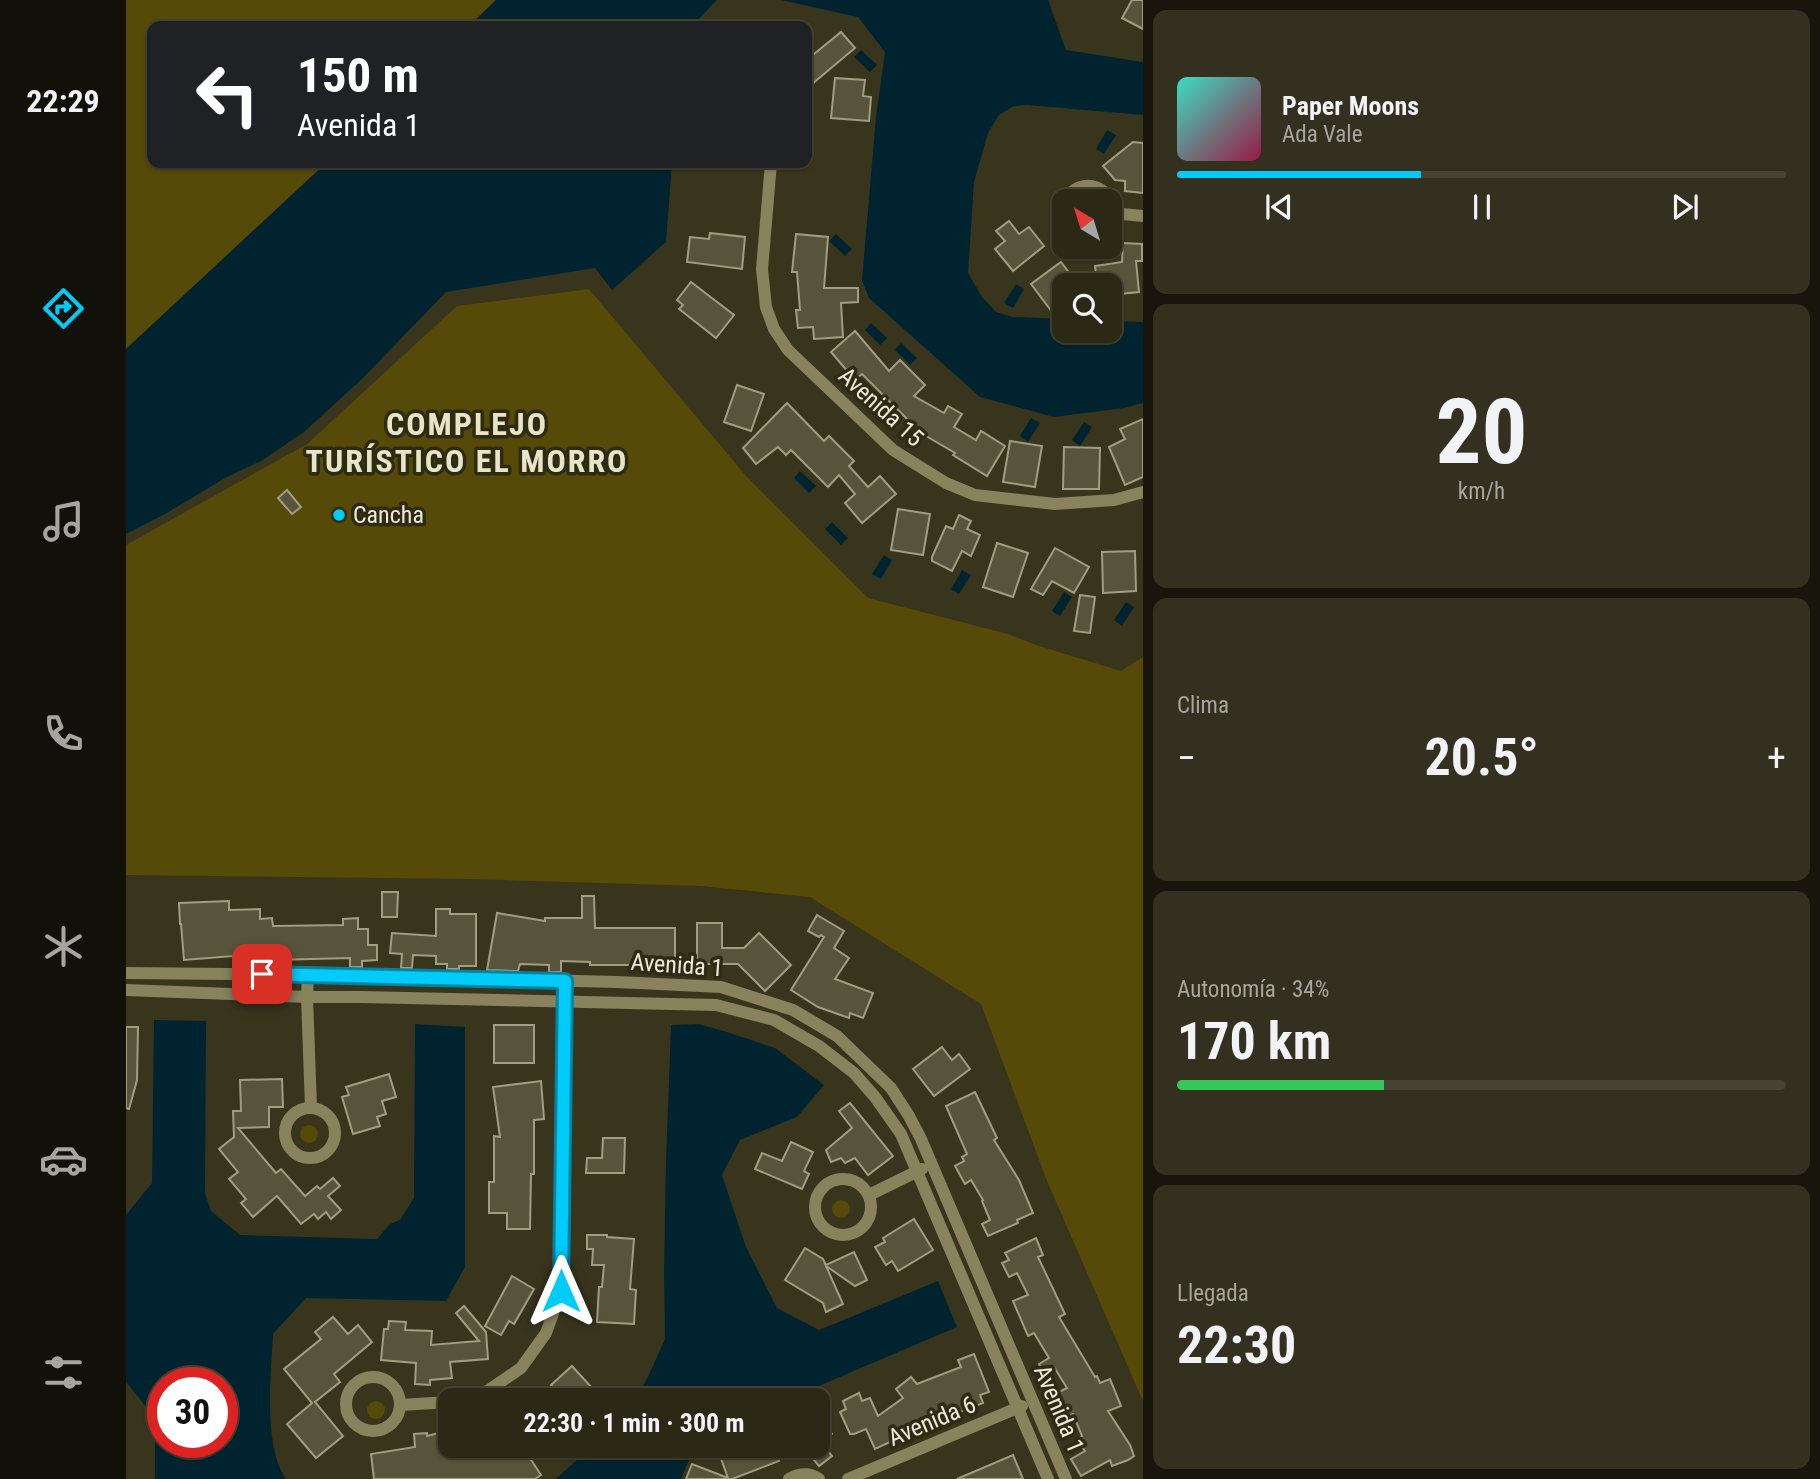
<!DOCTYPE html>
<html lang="es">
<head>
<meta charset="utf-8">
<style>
  :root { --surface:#2b2816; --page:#33301f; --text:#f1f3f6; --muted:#a6a6a1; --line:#474435; --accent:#00cbf9 }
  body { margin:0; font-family:"Roboto Condensed",sans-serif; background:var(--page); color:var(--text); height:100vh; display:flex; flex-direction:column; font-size:26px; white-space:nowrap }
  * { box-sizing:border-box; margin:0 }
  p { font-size:23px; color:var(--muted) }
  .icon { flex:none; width:38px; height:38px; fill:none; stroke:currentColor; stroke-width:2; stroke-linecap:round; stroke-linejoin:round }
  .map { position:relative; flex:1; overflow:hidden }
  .details { display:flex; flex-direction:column; gap:10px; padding:10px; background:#18160c; width:677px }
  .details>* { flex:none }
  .banner { position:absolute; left:21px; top:21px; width:665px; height:147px; border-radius:14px; box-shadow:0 2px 5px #0004,0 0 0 2px var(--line); background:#202124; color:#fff; overflow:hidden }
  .needle { width:46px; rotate:322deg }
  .controls { position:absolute; left:926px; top:189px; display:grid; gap:14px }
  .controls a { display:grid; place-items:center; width:70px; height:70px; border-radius:14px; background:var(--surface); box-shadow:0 2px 5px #0004,0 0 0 2px var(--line); font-size:35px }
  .speed { position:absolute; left:21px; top:1367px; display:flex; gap:14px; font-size:35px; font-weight:700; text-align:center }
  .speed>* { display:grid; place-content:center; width:91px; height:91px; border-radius:50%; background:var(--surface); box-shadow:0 2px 5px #0004,0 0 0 2px var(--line); line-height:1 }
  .speed .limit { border:10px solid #d22; background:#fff; color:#111 }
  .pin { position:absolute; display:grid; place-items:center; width:60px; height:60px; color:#fff; margin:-30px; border-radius:14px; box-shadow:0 4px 10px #0006 }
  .me { position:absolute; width:77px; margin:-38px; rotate:0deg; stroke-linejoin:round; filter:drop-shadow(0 0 5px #0008) }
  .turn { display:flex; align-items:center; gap:24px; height:147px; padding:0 35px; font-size:32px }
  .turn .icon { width:91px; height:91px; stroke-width:2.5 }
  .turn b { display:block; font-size:49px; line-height:60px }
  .big { font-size:52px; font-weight:700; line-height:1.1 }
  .details .widget { flex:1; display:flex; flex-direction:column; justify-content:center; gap:10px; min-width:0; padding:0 24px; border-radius:14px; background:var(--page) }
  .details .dial { align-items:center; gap:0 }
  .dial b { font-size:91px; line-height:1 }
  .song { display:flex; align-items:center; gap:21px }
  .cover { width:84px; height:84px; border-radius:10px; background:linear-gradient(135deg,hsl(170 70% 55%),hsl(340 70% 35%)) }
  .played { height:7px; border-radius:4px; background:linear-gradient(90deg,var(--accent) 40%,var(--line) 40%) }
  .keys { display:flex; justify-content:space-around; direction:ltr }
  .heat { display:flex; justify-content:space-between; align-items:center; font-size:38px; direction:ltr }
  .charge { height:10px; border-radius:5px; background:linear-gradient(90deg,#34c759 34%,var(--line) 0) }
  .trip { position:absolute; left:312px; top:1388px; width:392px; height:70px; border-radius:14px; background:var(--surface); box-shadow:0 2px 5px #0004,0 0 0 2px var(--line); font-weight:700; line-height:70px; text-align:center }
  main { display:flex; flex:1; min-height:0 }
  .menu { display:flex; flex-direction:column; width:126px; justify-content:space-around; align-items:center; background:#111009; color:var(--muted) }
  .menu .icon { width:49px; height:49px }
  .menu .on { color:var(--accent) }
  .menu b { font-size:32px; color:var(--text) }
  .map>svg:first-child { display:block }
</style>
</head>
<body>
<main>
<nav class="menu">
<b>22:29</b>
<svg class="icon on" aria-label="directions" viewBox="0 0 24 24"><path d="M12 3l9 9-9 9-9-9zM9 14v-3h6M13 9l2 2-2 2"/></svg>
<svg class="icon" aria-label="music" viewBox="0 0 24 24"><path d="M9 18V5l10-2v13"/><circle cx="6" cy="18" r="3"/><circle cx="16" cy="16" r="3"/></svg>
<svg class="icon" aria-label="phone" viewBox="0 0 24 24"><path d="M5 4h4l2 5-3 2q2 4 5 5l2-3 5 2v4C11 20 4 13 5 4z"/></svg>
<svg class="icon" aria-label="climate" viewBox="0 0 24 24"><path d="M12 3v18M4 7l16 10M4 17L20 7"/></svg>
<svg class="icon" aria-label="car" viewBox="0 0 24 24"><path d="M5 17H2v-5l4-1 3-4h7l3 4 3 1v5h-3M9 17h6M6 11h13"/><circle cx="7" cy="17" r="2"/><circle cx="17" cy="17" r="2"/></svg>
<svg class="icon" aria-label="filters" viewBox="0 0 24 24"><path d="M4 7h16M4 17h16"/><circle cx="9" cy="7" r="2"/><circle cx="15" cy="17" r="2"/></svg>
</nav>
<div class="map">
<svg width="1017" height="1479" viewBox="0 0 1017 1479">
  <rect width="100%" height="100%" fill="#39351d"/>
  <!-- green -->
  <g fill="#554a07">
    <polygon points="0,0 370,0 343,26 26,26 26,163 200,163 0,349"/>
    <polygon points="463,289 621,477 742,598 882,634 910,645 995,671 1017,657 1017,1401 921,1181 855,1004 684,897 575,886 343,879 0,875 0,545 181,444 331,306"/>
    <circle cx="183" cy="1134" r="9"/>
    <circle cx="715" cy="1209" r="9"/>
    <circle cx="250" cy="1410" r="9"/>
  </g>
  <!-- water -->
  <g fill="#00242f" fill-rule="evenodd">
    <polygon points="370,0 591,0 566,26 343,26"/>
    <polygon points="655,0 922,0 940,50 1017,62 1017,115 901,105 888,106 873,115 862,133 848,182 842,273 856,297 870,312 887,317 938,319 938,331 984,331 984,321 1017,322 1017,403 998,408 928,417 854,397 743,298 736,280 750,117 759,52 732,17"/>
    <polygon points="735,50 751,65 744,72 728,57"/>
    <polygon points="981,130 990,135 978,154 970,149"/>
    <polygon points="200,163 546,163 540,242 486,290 469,268 320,292 237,378 178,432 135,461 99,478 39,514 0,534 0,349"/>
    <polygon points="710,234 726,249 719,256 703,241"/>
    <polygon points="890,284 898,289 887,308 878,303"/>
    <polygon points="745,323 761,338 754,345 739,330"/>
    <polygon points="775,343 791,358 784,365 769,350"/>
    <polygon points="905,418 914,423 902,442 894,436"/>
    <polygon points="958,422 966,427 954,446 946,440"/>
    <polygon points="674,471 690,486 683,493 668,478"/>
    <polygon points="706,522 722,538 715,545 699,529"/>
    <polygon points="758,555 766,560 755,579 746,574"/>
    <polygon points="836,570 845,575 833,594 825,589"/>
    <polygon points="938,592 946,597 934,616 926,611"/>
    <polygon points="1000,602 1008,607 996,626 988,620"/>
    <path d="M28,1020L80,1021L79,1193L85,1211L114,1235L251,1239L264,1224L274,1220L288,1198L289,1024L339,1027V1267L320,1301L180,1298L147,1334C145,1374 137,1446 160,1479H29V1418L0,1382V1215L26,1183ZM37,1382H96V1442H37Z"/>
    <polygon points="573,1024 604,1033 649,1048 698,1085 671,1117 614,1140 596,1175 620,1247 651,1308 693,1330 812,1281 831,1327 660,1400 509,1400 522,1377 539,1339 538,1271 540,1161 545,1025"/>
    <polygon points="466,1446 569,1446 555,1479 430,1479"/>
  </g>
  <!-- building -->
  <g fill="#58543b" stroke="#a19d81" stroke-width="2">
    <polygon points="1006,0 1017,0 1017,29 996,18"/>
    <polygon points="715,32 729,48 686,84 681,78 681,45 688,54"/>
    <polygon points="709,78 739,80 737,96 745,97 743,121 705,118"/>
    <polygon points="1007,142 1017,143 1017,193 999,191 999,181 989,180 977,166"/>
    <polygon points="883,221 893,234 903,227 918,246 887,271 869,249 879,241 870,231"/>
    <polygon points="584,233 619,237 616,269 561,262 564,237 583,239"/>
    <polygon points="670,234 702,237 698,288 732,288 732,302 715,303 717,337 688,339 687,327 672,328 670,310 674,310 671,272 666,272"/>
    <polygon points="997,243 1016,244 1016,261 1010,261 1013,292 984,295 984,285 971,285 969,266 996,262"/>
    <polygon points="935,262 945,275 938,281 938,310 929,316 905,284"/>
    <polygon points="565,282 608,315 590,338 553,309 557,305 551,300"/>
    <polygon points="729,331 763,371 774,360 799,385 788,396 818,413 822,406 836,414 828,427 850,440 855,431 879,446 861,476 827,455 829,453 783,426 785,423 736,374 729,380 705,352"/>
    <polygon points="611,385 638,394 625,431 598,422"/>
    <polygon points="661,403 698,441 703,436 728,461 723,466 742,487 754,476 770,494 736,523 719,503 729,494 713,475 702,487 665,450 660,455 652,447 630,464 617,448"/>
    <polygon points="1017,419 1017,477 999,485 983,447 999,439 994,429"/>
    <polygon points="884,441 916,446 909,487 877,482"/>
    <polygon points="938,447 974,448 973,489 937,489"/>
    <polygon points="161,490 175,507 166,514 152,498"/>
    <polygon points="772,509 804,514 797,555 765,550"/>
    <polygon points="833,515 845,521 841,529 854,535 845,556 836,551 826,571 806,561 806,557 820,526 827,529"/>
    <polygon points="871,543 902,553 887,597 857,587"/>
    <polygon points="929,548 963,567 948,593 926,581 917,595 905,589"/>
    <polygon points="1009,551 1010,591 977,593 976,552"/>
    <polygon points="954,595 969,597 964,633 948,631"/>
    <polygon points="256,892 272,892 271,917 256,917"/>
    <polygon points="456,896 468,896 469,928 549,928 549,965 464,965 464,962 435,961 435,972 423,972 423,965 394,964 392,971 361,970 371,913 419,921 419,918 456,918"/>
    <polygon points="103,901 103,910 134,909 134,919 146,918 147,926 217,925 217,919 232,918 232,929 242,929 242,945 251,945 251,960 236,961 236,967 224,967 224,958 148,960 148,966 122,965 122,963 107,963 107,956 58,960 55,924 54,924 53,903"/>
    <polygon points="310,909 324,909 324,914 350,914 350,966 333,966 333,969 321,969 321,964 310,964 310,956 287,955 286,968 275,968 276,954 264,953 266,933 310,936"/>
    <polygon points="691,915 718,931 708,948 723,958 709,979 747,993 737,1018 724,1013 723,1018 692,1007 665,990 698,937 695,935 693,937 682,931"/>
    <polygon points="571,923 596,923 596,948 618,948 633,933 665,965 639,991 612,964 571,964"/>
    <rect x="368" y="1025" width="40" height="38"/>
    <polygon points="0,1027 12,1027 11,1080 3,1109 0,1108"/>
    <polygon points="816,1047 826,1060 833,1054 844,1069 808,1096 787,1069"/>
    <polygon points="263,1074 270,1097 256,1101 260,1114 251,1117 254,1126 227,1134 216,1097 223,1095 220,1087"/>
    <polygon points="156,1079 157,1107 143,1107 143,1127 112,1128 150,1173 155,1169 179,1196 191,1186 194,1189 207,1178 214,1186 202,1196 215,1210 205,1219 200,1212 192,1219 188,1214 175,1224 151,1196 127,1217 115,1203 120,1199 103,1179 112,1172 93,1149 108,1137 107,1111 115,1111 114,1080"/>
    <polygon points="415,1081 418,1119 408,1120 408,1174 405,1174 404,1229 381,1229 381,1213 363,1213 363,1182 368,1182 368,1136 374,1137 367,1087"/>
    <polygon points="849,1092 871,1138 868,1140 893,1180 907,1213 891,1220 892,1223 862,1236 856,1224 864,1220 856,1201 857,1200 845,1180 839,1184 829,1166 838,1161 836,1157 841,1154 820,1106"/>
    <polygon points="724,1103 767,1156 742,1175 729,1158 719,1163 715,1158 705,1162 700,1150 726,1128 713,1111"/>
    <polygon points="477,1138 499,1138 498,1173 460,1173 461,1158 476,1158"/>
    <polygon points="665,1142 687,1152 678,1171 683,1174 676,1189 629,1169 636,1153 656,1161"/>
    <polygon points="788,1219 807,1250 772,1271 766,1261 760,1265 749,1247 759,1242 757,1238"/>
    <polygon points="461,1235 481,1235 481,1237 508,1239 504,1289 510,1290 508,1324 471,1322 473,1287 476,1287 478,1265 466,1265 467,1249 461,1249"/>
    <polygon points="910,1238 917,1255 912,1257 939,1314 933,1317 969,1377 971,1376 974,1383 984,1379 995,1406 982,1411 1004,1445 1008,1456 1002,1460 986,1466 984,1460 955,1476 945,1459 959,1451 951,1439 956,1436 947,1414 934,1419 929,1406 935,1404 931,1393 941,1388 928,1367 918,1373 913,1364 923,1358 908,1333 902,1336 887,1301 902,1295 891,1273 883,1277 876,1263 883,1260 879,1253"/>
    <polygon points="679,1248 697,1259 700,1265 728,1252 741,1280 729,1286 700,1266 717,1304 700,1312 697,1303 659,1280"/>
    <polygon points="386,1276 408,1289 388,1324 383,1321 375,1335 359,1326"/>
    <polygon points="338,1306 360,1332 362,1359 324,1362 326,1378 304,1380 304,1385 289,1384 290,1363 255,1360 258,1329 262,1329 263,1321 280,1322 279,1330 306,1331 305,1345 353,1341 330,1313"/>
    <polygon points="207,1317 222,1334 232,1325 246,1342 208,1374 214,1382 189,1402 217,1436 190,1458 161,1424 186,1403 158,1369 195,1339 189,1332"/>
    <polygon points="848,1354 863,1392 854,1395 857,1403 816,1419 814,1414 781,1438 779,1435 749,1449 740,1429 728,1434 724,1434 714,1412 720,1409 717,1401 733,1393 736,1401 744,1398 752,1416 777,1398 770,1389 785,1377 791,1384 835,1367 832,1360"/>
    <polygon points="446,1366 477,1400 412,1400 427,1387 425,1385"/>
    <polygon points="691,1416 706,1434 692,1446 698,1446 706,1456 693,1466 677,1446 691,1446"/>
    <polygon points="324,1430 324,1446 396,1446 415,1475 409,1479 248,1479 245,1454 289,1447 288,1434 301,1433 301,1436"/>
    <polygon points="622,1446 648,1446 653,1461 606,1479 560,1479 566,1464 602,1478 594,1456"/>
    <polygon points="887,1455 897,1479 831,1479"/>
  </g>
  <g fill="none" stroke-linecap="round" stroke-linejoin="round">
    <!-- street -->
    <g stroke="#88825d" stroke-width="12">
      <polyline points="645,163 636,269 640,307 648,329 662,350 767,450 820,483 849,495 929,504 988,500 1017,492"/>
      <path d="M939,201C954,172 994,188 984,220"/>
      <polyline points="938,203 937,207 938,218"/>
      <polyline points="986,213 1017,216"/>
      <polyline points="0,973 209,975 491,982 595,987 667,1010 711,1036 765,1088 783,1116 795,1139 940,1479"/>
      <polyline points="182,974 181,997 185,1107"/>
      <polyline points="0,990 181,997 235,997 590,1005 648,1020 693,1046 728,1073 749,1097 775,1134 922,1479"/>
      <circle cx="184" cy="1133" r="25"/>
      <circle cx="717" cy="1207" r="28"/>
      <polyline points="743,1195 796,1169"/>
      <circle cx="247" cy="1404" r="27"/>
      <polyline points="333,1400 360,1392 395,1368 420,1333 435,1291 439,981"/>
      <polyline points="274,1405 324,1402"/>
      <path d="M663,1479C674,1473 683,1472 693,1479"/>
      <polyline points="722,1479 896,1406"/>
    </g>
  </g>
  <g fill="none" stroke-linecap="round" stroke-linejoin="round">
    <!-- route casing -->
    <g stroke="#0084a2" stroke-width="18">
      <polyline id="route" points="136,974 439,981 435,1291"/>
    </g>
    <!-- route -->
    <use href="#route" stroke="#00cbf9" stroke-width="12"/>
  </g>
  <!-- markers -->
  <circle fill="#00cbf9" stroke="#2f2b13" stroke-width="2.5" cx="213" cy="515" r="7"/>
  <g text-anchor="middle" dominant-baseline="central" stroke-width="7" stroke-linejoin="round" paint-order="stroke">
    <!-- street labels -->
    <g font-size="24" fill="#edeadc" stroke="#2f2b13">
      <text transform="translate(755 407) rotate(42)">Avenida 15</text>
      <text transform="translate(551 965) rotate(4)">Avenida 1</text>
      <text transform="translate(933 1409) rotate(67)">Avenida 1</text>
      <text transform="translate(806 1421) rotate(-23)">Avenida 6</text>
    </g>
    <!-- poi labels -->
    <g font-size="24" fill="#edeadc" stroke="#2f2b13" text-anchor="start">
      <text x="227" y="515">Cancha</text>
    </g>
    <!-- district labels -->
    <g font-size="32" font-weight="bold" letter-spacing="2" fill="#e9e4c7" stroke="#2f2b13">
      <text x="341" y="424">COMPLEJO<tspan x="341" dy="37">TURÍSTICO EL MORRO</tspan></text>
    </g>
  </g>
</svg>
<div class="controls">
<a><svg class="needle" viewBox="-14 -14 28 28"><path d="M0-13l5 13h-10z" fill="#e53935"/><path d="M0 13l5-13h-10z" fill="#a6a6a1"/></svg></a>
<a><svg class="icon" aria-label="search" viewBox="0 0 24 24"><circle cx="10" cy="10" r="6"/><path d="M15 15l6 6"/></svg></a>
</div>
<div class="speed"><div class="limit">30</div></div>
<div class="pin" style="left:136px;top:974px;background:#d93025"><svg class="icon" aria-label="arrive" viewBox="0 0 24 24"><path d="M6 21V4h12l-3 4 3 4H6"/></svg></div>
<svg class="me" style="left:435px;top:1291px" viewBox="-20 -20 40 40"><path d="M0-17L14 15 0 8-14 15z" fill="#00cbf9" stroke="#fff" stroke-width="4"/></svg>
<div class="trip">22:30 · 1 min · 300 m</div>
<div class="banner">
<div class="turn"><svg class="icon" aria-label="left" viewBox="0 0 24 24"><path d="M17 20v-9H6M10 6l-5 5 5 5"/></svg><div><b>150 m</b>Avenida 1</div></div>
</div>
</div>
<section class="details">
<div class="widget">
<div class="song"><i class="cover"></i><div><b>Paper Moons</b><p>Ada Vale</p></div></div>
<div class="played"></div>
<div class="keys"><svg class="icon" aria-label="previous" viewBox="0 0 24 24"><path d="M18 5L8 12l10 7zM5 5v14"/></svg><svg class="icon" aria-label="pause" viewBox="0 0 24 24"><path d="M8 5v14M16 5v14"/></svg><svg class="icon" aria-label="next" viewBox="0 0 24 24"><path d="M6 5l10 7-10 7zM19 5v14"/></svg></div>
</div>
<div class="widget dial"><b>20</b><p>km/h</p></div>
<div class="widget"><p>Clima</p>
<div class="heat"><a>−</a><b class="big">20.5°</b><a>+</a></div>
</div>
<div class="widget"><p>Autonomía · 34%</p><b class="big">170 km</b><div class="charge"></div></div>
<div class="widget"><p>Llegada</p><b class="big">22:30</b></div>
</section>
</main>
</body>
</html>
